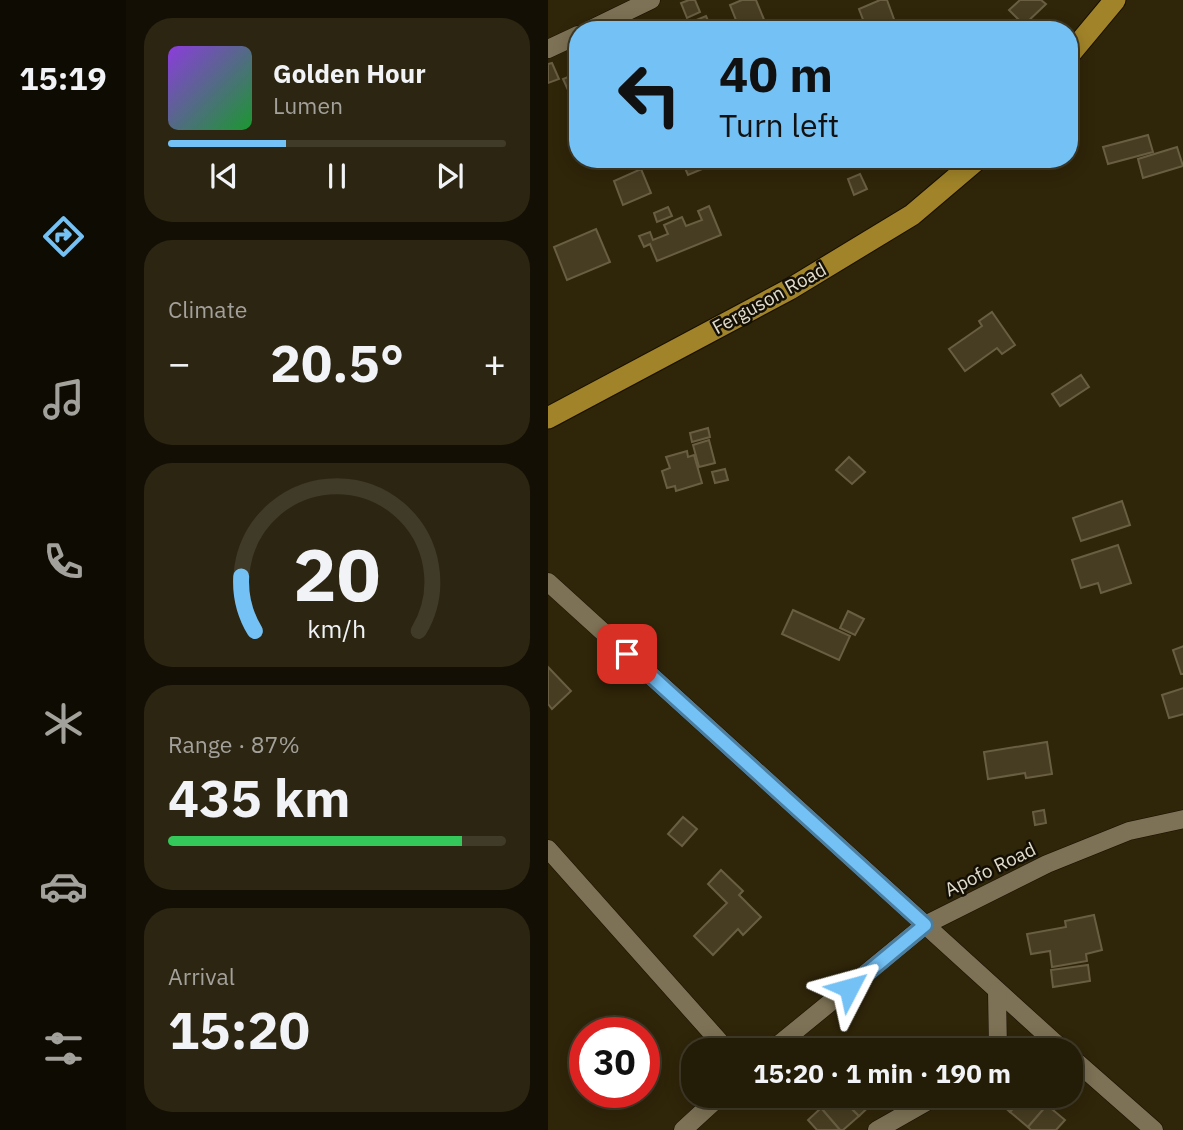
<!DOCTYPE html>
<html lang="en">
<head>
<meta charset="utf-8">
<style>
  :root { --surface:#231c07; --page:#2b2511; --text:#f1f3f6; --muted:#a3a19b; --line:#403a28; --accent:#73c1f5 }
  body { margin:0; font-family:"IBM Plex Sans",sans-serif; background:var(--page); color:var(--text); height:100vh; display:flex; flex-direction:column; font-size:26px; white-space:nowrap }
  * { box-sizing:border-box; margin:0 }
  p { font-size:23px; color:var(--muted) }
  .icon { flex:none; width:38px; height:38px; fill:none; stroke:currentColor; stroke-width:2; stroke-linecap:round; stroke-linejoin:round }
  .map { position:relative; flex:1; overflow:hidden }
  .sheet { display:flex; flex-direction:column; gap:18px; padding:18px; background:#130f04; width:422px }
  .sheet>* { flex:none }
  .banner { position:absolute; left:21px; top:21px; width:509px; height:147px; border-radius:28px; box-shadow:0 4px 18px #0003,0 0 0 2px var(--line); background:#73c1f5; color:#111; overflow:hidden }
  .speed { position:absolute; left:21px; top:1017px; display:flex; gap:14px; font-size:35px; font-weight:700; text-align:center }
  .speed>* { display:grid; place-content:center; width:91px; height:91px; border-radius:50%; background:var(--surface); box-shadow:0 4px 18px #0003,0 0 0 2px var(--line); line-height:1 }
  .speed .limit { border:10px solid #d22; background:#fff; color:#111 }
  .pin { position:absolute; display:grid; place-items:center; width:60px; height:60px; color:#fff; margin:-30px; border-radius:14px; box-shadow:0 4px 10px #0006 }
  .me { position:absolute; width:77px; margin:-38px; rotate:51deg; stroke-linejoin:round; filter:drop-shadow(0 0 5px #0008) }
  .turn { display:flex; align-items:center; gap:24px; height:147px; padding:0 35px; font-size:32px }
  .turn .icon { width:91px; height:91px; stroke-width:2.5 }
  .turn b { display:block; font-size:49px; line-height:60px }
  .big { font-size:52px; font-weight:800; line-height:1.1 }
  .sheet .widget { flex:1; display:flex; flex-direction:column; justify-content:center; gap:10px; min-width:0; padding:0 24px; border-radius:28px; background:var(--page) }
  .sheet .dial { align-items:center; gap:0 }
  .dial svg { height:182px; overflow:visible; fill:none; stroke:var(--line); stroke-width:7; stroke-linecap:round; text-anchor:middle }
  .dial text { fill:var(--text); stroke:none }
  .song { display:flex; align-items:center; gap:21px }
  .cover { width:84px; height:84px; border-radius:10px; background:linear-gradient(135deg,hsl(270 70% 55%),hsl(130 70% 35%)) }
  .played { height:7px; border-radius:4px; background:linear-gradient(90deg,var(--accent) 35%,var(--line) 35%) }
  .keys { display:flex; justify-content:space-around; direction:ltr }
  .heat { display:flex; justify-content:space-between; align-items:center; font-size:38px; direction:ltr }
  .charge { height:10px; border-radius:5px; background:linear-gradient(90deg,#34c759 87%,var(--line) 0) }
  .trip { position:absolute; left:133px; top:1038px; width:402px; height:70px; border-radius:28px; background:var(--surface); box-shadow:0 4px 18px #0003,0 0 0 2px var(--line); font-weight:800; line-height:70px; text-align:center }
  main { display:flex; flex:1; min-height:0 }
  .tab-bar { display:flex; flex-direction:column; width:126px; justify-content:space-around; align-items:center; background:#0e0b03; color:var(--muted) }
  .tab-bar .icon { width:49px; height:49px }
  .tab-bar .on { color:var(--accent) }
  .tab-bar b { font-size:32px; color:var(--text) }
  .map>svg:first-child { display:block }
</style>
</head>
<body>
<main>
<nav class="tab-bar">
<b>15:19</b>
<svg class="icon on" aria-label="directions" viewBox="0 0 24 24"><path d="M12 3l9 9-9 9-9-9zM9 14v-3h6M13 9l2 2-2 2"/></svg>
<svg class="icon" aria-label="music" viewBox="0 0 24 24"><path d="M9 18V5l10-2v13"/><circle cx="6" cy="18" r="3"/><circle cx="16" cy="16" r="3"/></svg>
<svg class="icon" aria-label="phone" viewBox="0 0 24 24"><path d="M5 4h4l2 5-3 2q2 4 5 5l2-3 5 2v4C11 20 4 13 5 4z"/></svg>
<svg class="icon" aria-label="climate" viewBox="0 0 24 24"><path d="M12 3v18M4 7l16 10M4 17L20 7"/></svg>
<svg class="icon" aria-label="car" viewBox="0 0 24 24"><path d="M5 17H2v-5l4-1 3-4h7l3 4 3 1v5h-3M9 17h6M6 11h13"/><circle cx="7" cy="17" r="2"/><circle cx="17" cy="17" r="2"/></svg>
<svg class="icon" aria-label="filters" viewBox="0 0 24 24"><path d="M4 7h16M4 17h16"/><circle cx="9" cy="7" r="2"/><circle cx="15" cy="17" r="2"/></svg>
</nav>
<section class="sheet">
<div class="widget">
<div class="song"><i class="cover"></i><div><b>Golden Hour</b><p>Lumen</p></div></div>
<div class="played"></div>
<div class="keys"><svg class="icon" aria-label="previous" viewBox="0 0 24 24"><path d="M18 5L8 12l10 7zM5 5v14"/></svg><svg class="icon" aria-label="pause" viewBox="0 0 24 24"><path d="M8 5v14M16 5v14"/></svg><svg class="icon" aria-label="next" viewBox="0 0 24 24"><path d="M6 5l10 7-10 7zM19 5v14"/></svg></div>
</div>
<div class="widget"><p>Climate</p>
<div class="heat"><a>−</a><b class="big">20.5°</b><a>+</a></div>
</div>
<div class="widget dial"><svg viewBox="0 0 100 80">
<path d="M14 69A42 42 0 1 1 86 69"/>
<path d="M14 69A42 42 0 0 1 8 45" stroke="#73c1f5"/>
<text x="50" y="56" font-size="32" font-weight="700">20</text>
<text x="50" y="72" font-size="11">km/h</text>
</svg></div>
<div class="widget"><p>Range · 87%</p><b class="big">435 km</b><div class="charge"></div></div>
<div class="widget"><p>Arrival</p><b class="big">15:20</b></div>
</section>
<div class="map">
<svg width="636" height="1130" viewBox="0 0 636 1130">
  <rect width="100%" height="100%" fill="#2f2509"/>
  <!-- building -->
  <g fill="#473d22" stroke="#695e42" stroke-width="2">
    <polygon points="141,0 147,0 152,12 139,18 133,3"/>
    <polygon points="194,0 208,0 217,22 199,30 192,30 182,5"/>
    <polygon points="332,0 339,0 347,22 328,30 319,30 311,9"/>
    <polygon points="472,0 493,0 498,4 476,25 461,10"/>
    <polygon points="158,16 164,30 132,30 131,27"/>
    <polygon points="4,63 11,79 0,83 0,64"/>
    <polygon points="30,73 30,102 26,103 15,79"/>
    <polygon points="600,135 605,152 560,164 555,147"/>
    <polygon points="629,147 635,166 595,178 590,159"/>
    <polygon points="133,159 162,159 164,165 140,175"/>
    <polygon points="93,169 103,193 75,205 66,181"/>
    <polygon points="312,174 319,189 306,195 300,179"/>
    <polygon points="161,206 173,235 109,261 102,244 96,247 91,236 102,232 105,240 120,234 116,225 134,217 138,226 154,220 150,211"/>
    <polygon points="120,207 124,216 109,222 106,213"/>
    <polygon points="48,229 62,262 19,280 6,247"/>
    <polygon points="444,312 467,345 454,354 449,348 417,371 401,349 434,326 431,321"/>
    <polygon points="533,375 541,387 512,406 504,394"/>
    <polygon points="160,428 162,437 144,442 142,433"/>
    <polygon points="161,440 167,463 151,467 145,445"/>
    <polygon points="139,451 140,457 146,455 154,483 128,491 127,486 119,488 114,471 122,468 118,457"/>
    <polygon points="301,457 317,472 304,484 288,470"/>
    <polygon points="177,469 180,480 167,483 164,472"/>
    <polygon points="574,501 582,525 533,541 525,518"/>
    <polygon points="570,545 583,583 553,593 550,583 533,588 524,560"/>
    <polygon points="245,610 302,636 291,660 234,634"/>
    <polygon points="300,611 316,619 307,635 292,628"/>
    <polygon points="636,646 636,674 633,674 625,650"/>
    <polygon points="0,667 23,691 4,709 0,704"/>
    <polygon points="636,688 636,714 621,718 614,695"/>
    <polygon points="499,742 504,774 478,778 477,773 440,779 436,752"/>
    <polygon points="496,810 498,823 487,825 485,812"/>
    <polygon points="135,817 149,829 134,846 120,834"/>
    <polygon points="173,870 195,891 191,895 213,917 195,935 190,929 165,955 146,936 179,903 160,884"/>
    <polygon points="546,915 554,950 538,954 539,961 504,967 502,951 483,954 479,934 518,927 517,921"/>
    <polygon points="540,965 542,981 505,987 503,970"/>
    <polygon points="352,1039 368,1042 367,1050 351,1050"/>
    <polygon points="368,1041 391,1045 390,1050 367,1050"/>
    <polygon points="287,1096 291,1096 311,1116 295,1130 292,1130 273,1108"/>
    <polygon points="291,1096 323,1096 327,1101 311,1116"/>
    <polygon points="455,1096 476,1096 462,1112 450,1101"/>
    <polygon points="476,1096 489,1096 500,1104 480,1127 462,1112"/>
    <polygon points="499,1105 517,1120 508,1130 483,1130 480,1127"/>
    <polygon points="273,1108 292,1130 269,1130 260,1120"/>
  </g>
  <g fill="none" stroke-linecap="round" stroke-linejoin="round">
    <!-- minor casing -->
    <g stroke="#170e00" stroke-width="19">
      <g id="minor">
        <polyline points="41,30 103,0"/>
        <polyline points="0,49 30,35"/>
        <polyline points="0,582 515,1050"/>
        <polyline points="0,849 179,1050"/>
        <polyline points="449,991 450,1050"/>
        <polyline points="224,1050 377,925 499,864 581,831 636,819"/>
        <polyline points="523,1057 606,1130"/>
        <polyline points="135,1130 172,1096"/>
        <polyline points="329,1130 382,1100 407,1096"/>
      </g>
    </g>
    <!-- trunk casing -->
    <g stroke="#170e00" stroke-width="23">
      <g id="trunk">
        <polyline points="522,54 567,0"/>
        <polyline points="0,418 242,289 364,215 430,159"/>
      </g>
    </g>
    <!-- minor -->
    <use href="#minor" stroke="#7d7255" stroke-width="18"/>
    <!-- trunk -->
    <use href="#trunk" stroke="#a18429" stroke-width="21"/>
  </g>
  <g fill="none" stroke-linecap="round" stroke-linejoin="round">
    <!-- route casing -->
    <g stroke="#4b7d9f" stroke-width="18">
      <polyline id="route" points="79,654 377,925 301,988"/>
    </g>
    <!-- route -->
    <use href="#route" stroke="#73c1f5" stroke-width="12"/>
  </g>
  <g text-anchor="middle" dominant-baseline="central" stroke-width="5" stroke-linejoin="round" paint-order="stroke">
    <!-- street labels -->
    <g font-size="19" fill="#e1dbcb" stroke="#130f05">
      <text transform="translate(221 298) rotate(-29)">Ferguson Road</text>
      <text transform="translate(442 869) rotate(-26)">Apofo Road</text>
    </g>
  </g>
</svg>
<div class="speed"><div class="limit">30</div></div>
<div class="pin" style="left:79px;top:654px;background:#d93025"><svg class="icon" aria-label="arrive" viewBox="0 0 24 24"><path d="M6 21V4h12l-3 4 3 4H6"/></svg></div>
<svg class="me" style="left:301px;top:988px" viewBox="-20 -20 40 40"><path d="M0-17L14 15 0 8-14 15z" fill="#73c1f5" stroke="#fff" stroke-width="4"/></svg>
<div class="trip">15:20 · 1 min · 190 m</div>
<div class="banner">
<div class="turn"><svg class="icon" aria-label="left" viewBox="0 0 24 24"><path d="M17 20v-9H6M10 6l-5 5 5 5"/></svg><div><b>40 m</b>Turn left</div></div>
</div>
</div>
</main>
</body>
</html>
